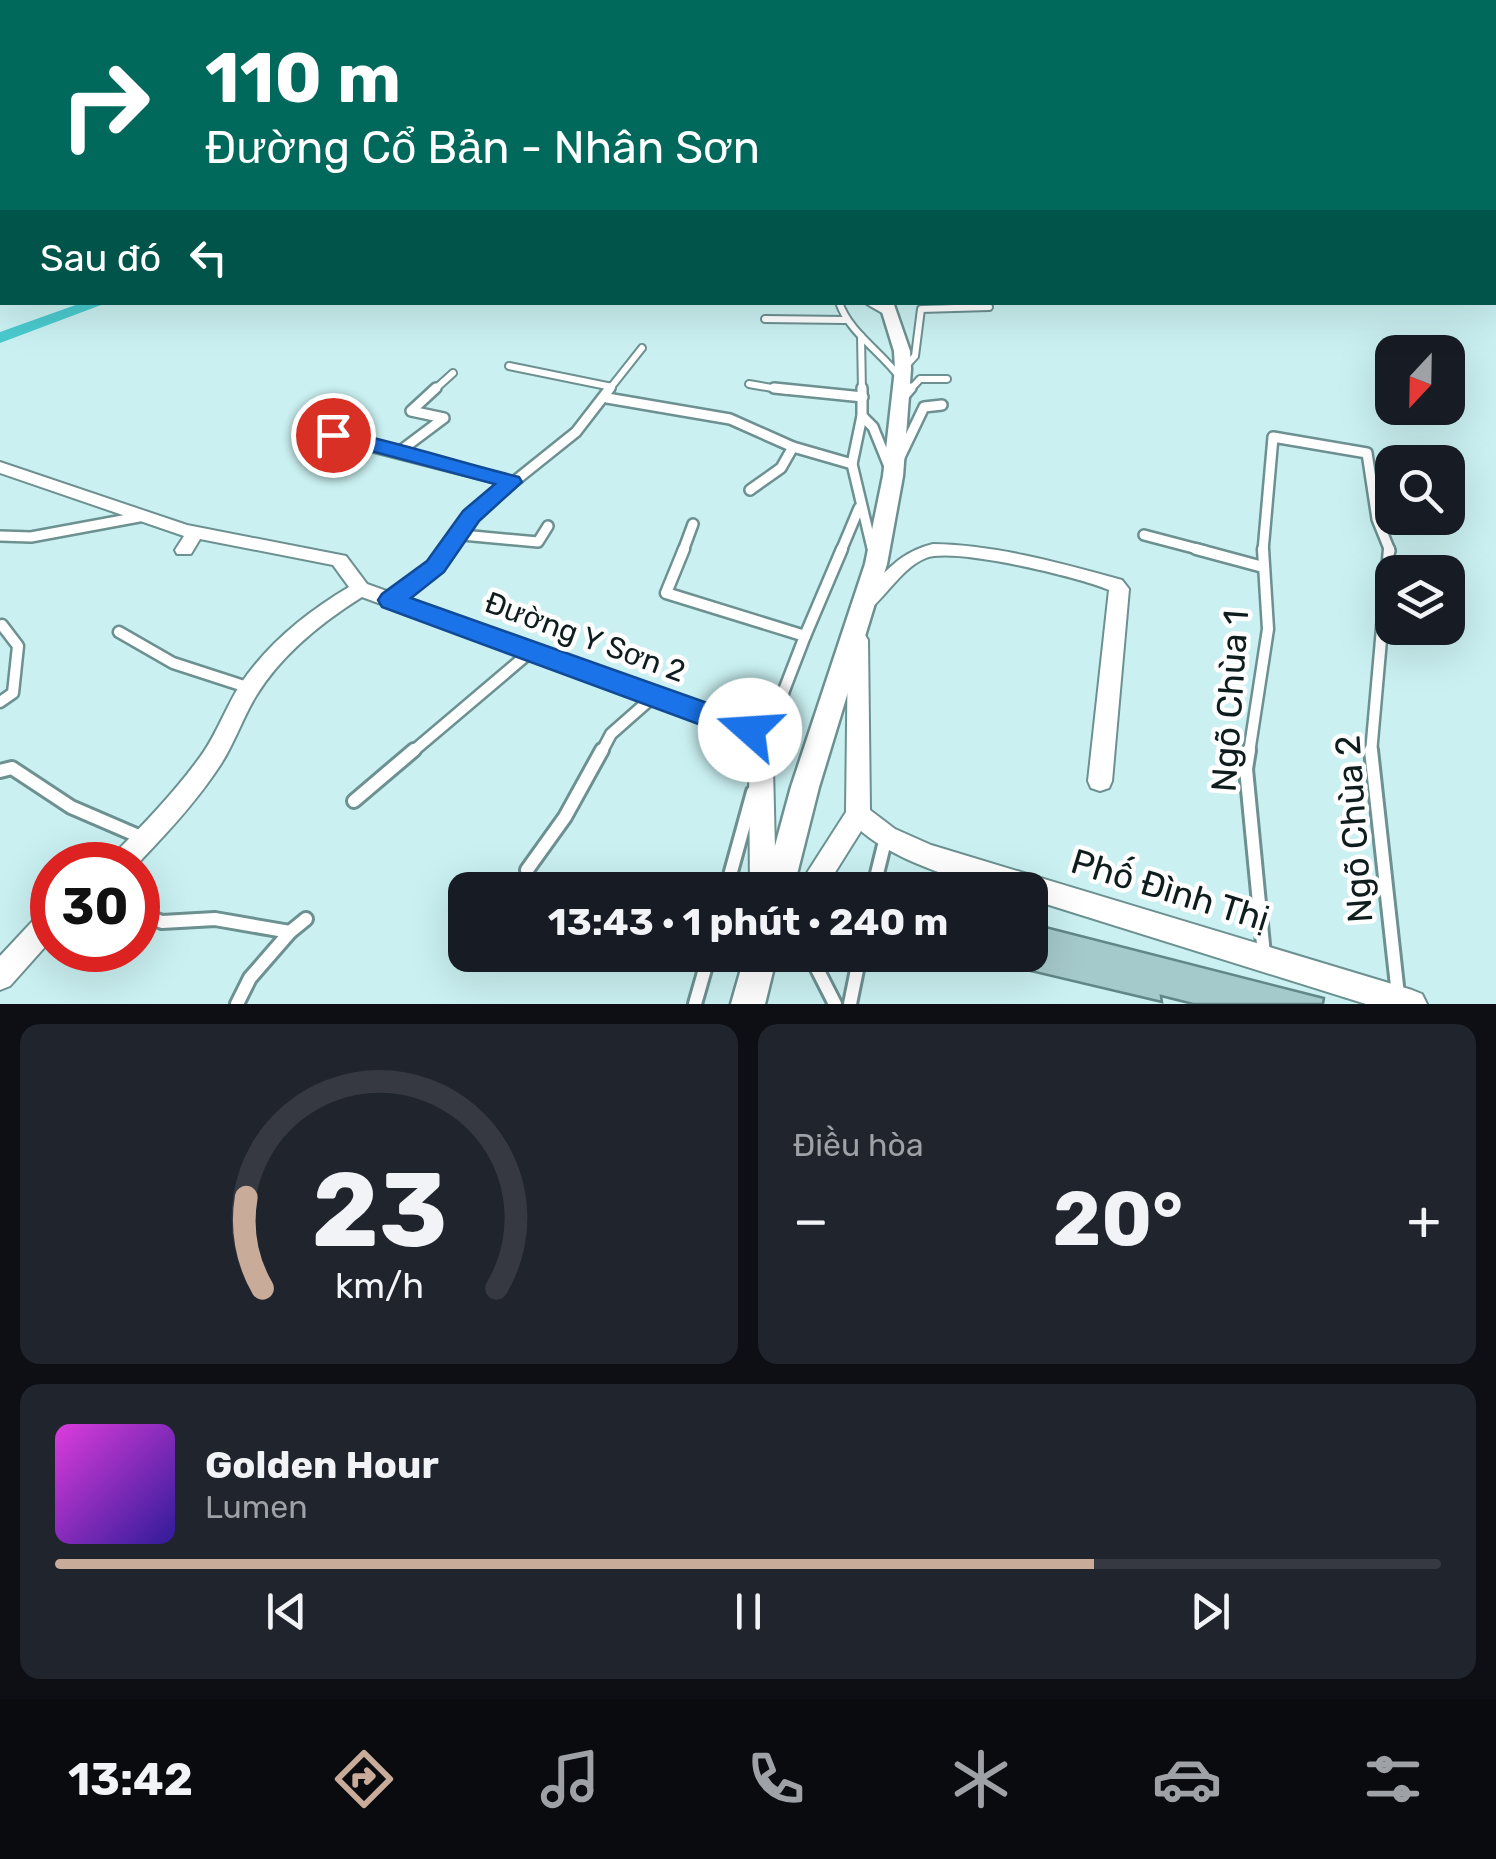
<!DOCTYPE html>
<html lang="vi">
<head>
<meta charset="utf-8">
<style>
  :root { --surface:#171b24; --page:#20242c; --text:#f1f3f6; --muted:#9ea1a6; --line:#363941; --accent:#c9ab9a }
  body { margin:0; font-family:Rubik,sans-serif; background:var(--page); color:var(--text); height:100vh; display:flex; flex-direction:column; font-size:38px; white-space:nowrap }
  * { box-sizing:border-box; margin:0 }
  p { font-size:32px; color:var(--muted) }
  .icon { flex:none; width:55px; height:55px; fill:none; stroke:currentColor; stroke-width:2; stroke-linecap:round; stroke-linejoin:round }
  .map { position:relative; height:1004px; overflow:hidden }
  .side { display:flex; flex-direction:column; gap:20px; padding:20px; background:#0d0f14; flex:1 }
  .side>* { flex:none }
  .top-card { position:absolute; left:0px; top:0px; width:1498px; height:305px; box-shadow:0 10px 40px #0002; background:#00695c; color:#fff; overflow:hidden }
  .needle { width:65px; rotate:202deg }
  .fabs { position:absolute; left:1375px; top:335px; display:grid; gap:20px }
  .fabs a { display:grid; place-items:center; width:90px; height:90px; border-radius:20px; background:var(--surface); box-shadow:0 10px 40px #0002; font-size:50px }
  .speed { position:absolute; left:30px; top:842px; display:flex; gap:20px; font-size:50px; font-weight:700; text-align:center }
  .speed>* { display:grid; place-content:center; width:130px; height:130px; border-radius:50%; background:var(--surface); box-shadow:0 10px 40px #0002; line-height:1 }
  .speed .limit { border:15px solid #d22; background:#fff; color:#111 }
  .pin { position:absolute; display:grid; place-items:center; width:85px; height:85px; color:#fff; margin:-42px; border:5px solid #fff; border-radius:50%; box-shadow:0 2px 10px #0007 }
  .me { position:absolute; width:110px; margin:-55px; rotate:289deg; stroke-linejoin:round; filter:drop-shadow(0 0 8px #0008) }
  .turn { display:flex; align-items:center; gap:35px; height:210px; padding:0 40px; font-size:45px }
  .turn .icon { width:130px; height:130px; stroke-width:2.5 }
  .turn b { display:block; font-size:70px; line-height:85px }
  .then { display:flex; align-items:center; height:95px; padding:0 40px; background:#0003; gap:20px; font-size:38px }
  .big { font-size:75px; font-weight:700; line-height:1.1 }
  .side .card { flex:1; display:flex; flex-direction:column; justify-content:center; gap:15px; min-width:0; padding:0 35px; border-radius:20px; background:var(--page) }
  .side .dial { align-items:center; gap:0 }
  .dial svg { height:260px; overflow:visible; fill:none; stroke:var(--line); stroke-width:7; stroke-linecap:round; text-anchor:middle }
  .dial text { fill:var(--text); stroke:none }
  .song { display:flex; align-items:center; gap:30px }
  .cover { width:120px; height:120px; border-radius:15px; background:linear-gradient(135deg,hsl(300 70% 55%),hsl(250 70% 35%)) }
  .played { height:10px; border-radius:5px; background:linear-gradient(90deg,var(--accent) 75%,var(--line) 75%) }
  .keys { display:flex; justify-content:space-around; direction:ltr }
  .heat { display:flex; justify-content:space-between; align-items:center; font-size:55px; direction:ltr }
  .side .tiles { flex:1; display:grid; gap:20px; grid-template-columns:1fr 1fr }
  .card:last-child { grid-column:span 2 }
  .trip { position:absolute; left:448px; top:872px; width:600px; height:100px; border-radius:20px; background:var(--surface); box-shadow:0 10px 40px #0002; font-weight:700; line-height:100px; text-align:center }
  .dock { display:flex; height:160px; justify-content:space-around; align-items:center; background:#090b0e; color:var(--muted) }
  .dock .icon { width:70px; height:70px }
  .dock .on { color:var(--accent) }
  .dock b { font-size:45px; color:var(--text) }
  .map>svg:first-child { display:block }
</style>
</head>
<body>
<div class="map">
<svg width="1496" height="1004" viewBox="0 0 1496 1004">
  <rect width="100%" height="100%" fill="#caf0f1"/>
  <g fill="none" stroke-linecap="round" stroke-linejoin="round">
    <!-- canal -->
    <polygon fill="#4acace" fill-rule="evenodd" points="84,302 109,302 0,343 0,332"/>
  </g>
  <!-- building -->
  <polygon fill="#a5cacb" stroke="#638686" stroke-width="2.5" points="1030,923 1324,998 1323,1004 1193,1004 1161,996 1162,1002 993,962 994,955 1030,955"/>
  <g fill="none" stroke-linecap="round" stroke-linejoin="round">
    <!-- service-far3 casing -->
    <g stroke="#6d9091" stroke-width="10">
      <g id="service-far3">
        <path d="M839,302C849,333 882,352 901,379"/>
        <polyline points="869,302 890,314"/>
        <polyline points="765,319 845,320"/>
        <polyline points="861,336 862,391"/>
        <polyline points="509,366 612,387"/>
        <polyline points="905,367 915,356 921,309 989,307"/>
        <polyline points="749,384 789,391"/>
        <polyline points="433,391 453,373"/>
        <polyline points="608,391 642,348"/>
        <polyline points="909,391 920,379 947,379"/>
      </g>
    </g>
    <!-- service-far2 casing -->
    <g stroke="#6d9091" stroke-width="14">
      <g id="service-far2">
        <polyline points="774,388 863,397"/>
        <polyline points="862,388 862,416 852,464 872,548"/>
        <polyline points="904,396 911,388"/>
        <polyline points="607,398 730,419 793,447 852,464"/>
        <polyline points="862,416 873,427 888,464"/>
        <polyline points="307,430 511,482"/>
        <polyline points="400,451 444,418 411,411 436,388"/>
        <polyline points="900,457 924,407 942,405"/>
        <polyline points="750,490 781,468 793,447"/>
        <polyline points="462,535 538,542 548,526"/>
        <polyline points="1144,535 1205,551"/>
        <polyline points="0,536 31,537 139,517"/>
        <polyline points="447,551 471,516 576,432 610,388"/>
        <polyline points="683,551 693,524"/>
        <polyline points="841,551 859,508"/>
        <polyline points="1263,551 1273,437 1367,453 1377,519 1390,551"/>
      </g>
    </g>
    <!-- service-far1 casing -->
    <g stroke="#6d9091" stroke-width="15">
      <g id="service-far1">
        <polyline points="684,549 666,593 805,636 783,693 783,742"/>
        <polyline points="1196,549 1263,567"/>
        <polyline points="391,601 436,567 448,549"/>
        <polyline points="119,632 173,663 250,688"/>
        <polyline points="805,636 842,549"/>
        <polyline points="0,702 13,693 18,646 2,625"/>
        <polyline points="411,753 529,653"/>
        <polyline points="601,753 611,734 653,697"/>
        <polyline points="1249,753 1268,629 1263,549"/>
        <polyline points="1371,753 1389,549"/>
      </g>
    </g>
    <!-- service casing -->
    <g stroke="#6d9091" stroke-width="18">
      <g id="service">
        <polyline points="1249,750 1246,769 1264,955"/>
        <polyline points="1371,750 1398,995"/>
        <polyline points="0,771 12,768 71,807 143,838"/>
        <polyline points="354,801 414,750"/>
        <polyline points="527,870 565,817 602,750"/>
        <polyline points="726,890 753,792"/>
        <polyline points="873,890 886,837"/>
        <polyline points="138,913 162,922 215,919 290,932 306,919"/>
        <polyline points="810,955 835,1004"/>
        <polyline points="237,1004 250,978 290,932"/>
        <polyline points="695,1004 709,955"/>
        <polyline points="850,1004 860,955"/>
      </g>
    </g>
    <!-- minor casing -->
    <g stroke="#6d9091" stroke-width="4">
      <g id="minor">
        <path d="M0,462L187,525L346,556L367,584L791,736L795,742L773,768L776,890H750L749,765L766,745L362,597C322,622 281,655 256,696C243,717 235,742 221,764C199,798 171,829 143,858L137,865H107L111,857C144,824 176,791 203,753C218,731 226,707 240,685C267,644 307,612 349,587L333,565L200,539L191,554H177L175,550L184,536L0,473Z"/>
        <path d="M933,544C997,545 1060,563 1122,580L1129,589L1112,781L1109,788L1100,791L1091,788L1088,781L1109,590C1079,577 954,547 926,558C903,567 887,595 868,611H854L851,606L854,601C884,578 893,554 933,544Z"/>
        <path d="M858,633L865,635L868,640L870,810L895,829L931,845L1412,990L1422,994L1427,1004H1366L1030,899V890C979,890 900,864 861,831L824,890H796L846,812L848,640L851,635Z"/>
        <polygon points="52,907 52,939 10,986 0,990 0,956 42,911"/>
      </g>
    </g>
    <!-- tertiary casing -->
    <g stroke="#6d9091" stroke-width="5">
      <g id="tertiary">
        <polygon points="879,302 893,302 910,351 911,369 903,476 887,564 819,787 793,890 763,890 791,787 865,564 883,476 895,369 894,351"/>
        <polygon points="745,955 777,955 765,1004 731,1004"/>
      </g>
    </g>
    <!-- service-far3 -->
    <use href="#service-far3" stroke="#fff" stroke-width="6"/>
    <!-- service-far2 -->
    <use href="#service-far2" stroke="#fff" stroke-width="9"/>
    <!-- service-far1 -->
    <use href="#service-far1" stroke="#fff" stroke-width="10"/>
    <!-- service -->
    <use href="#service" stroke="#fff" stroke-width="12"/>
    <!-- minor -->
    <use href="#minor" fill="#fff" fill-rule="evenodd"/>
    <!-- tertiary -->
    <use href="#tertiary" fill="#fff" fill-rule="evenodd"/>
  </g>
  <!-- sky -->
  <linearGradient id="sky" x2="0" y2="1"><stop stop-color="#69bdde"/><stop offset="0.53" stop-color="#e7f8f9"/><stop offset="1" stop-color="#e7f8f9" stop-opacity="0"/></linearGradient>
  <rect width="1496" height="300" fill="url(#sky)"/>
  <!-- route -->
  <path fill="#1a73e8" stroke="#114b97" stroke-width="2.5" d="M333,429C396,441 457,462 519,477L522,482L479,521L444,572L411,598L761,722L765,730L761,739H739L382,607L378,600L382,594L427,561L463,511L495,484L326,439L323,435Z"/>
  <g text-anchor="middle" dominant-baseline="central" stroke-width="9" stroke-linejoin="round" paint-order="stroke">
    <!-- street labels -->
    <g font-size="30" fill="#0f1d1e" stroke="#fff">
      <text transform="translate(585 637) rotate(20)">Đường Y Sơn 2</text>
    </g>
    <!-- near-street labels -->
    <g font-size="35" fill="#0f1d1e" stroke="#fff">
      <text transform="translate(1230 701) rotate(-86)">Ngõ Chùa 1</text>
      <text transform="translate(1354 829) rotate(-94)">Ngõ Chùa 2</text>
      <text transform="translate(1170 890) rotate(17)">Phố Đình Thị</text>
    </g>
  </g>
</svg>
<div class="fabs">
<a><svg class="needle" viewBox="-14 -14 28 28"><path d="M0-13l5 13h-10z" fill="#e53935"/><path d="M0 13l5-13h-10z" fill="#9ea1a6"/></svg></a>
<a><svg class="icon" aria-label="search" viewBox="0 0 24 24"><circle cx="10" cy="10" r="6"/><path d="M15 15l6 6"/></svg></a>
<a><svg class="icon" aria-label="layers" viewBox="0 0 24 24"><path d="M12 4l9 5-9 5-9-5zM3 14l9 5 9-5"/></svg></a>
</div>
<div class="speed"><div class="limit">30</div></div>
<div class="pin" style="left:333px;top:435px;background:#d93025"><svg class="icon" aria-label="arrive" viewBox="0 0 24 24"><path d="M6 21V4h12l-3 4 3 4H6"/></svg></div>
<svg class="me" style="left:750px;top:730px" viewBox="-20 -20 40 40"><circle r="19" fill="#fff"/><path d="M0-13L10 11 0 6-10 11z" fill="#1a73e8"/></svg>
<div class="trip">13:43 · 1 phút · 240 m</div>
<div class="top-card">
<div class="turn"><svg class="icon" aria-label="right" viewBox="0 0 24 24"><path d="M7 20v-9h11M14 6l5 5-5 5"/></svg><div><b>110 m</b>Đường Cổ Bản - Nhân Sơn</div></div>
<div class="then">Sau đó<svg class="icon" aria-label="left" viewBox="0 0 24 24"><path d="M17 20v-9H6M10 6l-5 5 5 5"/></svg></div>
</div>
</div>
<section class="side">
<div class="tiles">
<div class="card dial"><svg viewBox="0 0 100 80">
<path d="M14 69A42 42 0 1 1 86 69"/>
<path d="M14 69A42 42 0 0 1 9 41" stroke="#c9ab9a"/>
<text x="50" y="56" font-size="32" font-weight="700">23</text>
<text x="50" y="72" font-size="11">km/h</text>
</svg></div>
<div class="card"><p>Điều hòa</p>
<div class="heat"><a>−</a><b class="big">20°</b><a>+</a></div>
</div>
<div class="card">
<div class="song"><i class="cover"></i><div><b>Golden Hour</b><p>Lumen</p></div></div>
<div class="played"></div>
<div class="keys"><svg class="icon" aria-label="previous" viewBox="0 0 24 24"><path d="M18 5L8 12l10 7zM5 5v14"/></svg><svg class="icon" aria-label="pause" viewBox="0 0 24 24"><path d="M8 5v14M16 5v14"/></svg><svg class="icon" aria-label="next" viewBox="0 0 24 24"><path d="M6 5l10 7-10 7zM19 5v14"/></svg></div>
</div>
</div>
</section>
<nav class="dock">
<b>13:42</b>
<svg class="icon on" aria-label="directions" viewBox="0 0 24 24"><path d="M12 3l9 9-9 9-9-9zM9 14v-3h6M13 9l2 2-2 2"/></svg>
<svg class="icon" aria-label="music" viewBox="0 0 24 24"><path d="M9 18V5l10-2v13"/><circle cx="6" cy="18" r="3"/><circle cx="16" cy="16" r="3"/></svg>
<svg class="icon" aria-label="phone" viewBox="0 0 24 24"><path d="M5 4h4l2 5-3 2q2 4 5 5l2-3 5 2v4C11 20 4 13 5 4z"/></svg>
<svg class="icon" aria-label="climate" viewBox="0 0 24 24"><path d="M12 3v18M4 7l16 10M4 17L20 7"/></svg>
<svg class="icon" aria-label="car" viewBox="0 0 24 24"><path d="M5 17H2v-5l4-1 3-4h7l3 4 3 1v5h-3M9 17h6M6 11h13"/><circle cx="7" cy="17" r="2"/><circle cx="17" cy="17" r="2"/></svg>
<svg class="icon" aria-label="filters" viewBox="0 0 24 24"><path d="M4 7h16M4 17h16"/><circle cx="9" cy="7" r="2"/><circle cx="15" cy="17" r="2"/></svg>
</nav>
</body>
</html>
